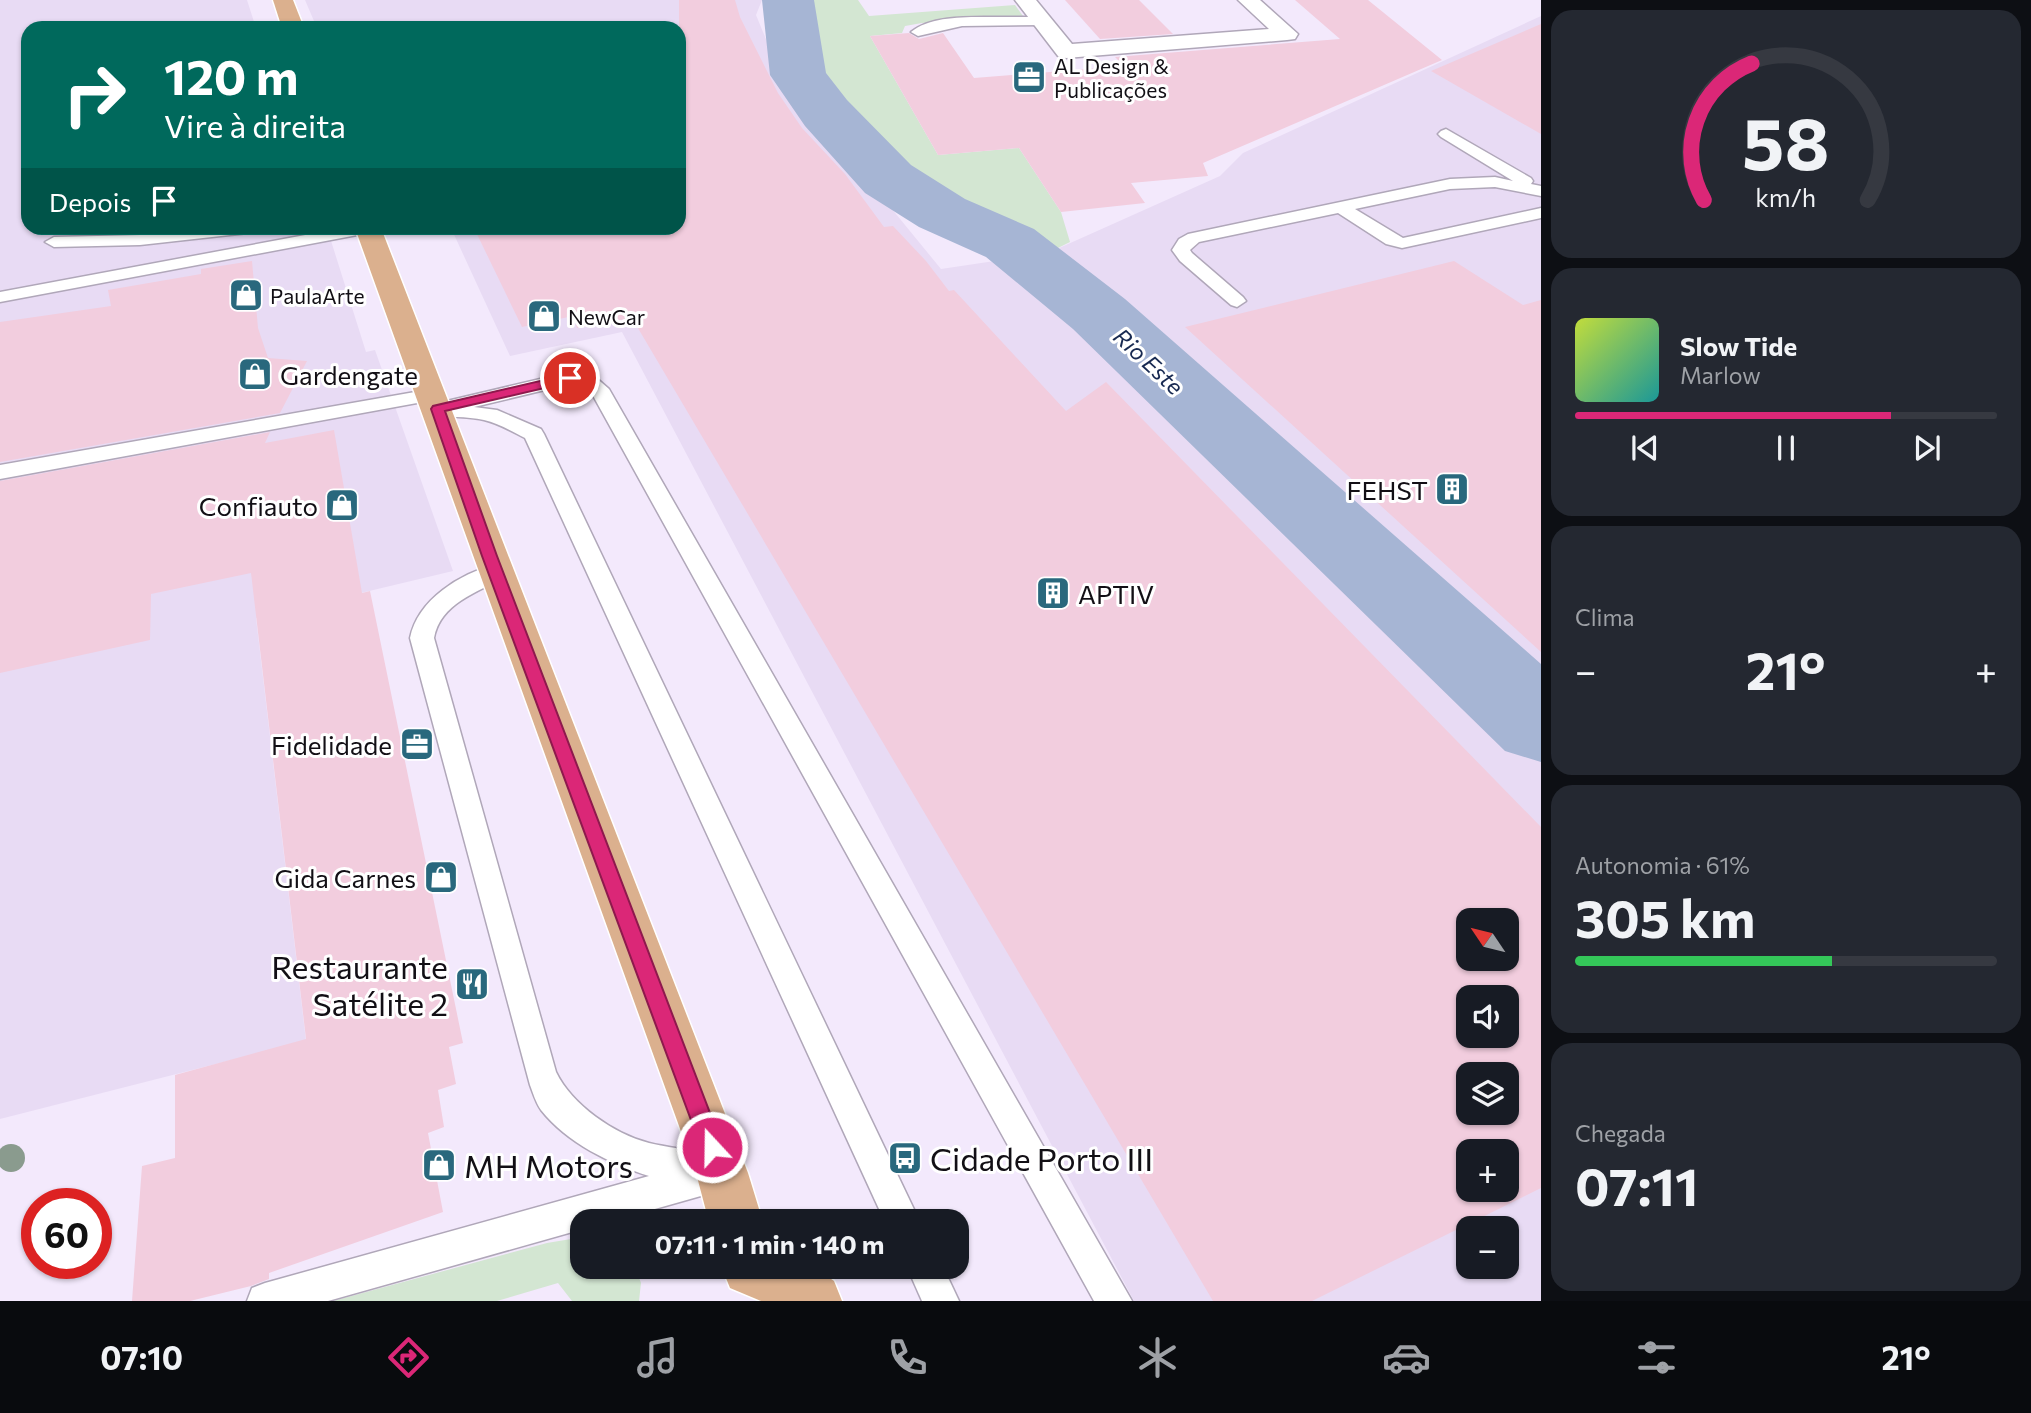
<!DOCTYPE html>
<html lang="pt">
<head>
<meta charset="utf-8">
<style>
  :root { --surface:#171b24; --page:#242831; --text:#f1f3f6; --muted:#9ea1a6; --line:#363941; --accent:#db2777 }
  body { margin:0; font-family:Commissioner,sans-serif; background:var(--page); color:var(--text); height:100vh; display:flex; flex-direction:column; font-size:26px; white-space:nowrap }
  * { box-sizing:border-box; margin:0 }
  p { font-size:23px; color:var(--muted) }
  .icon { flex:none; width:38px; height:38px; fill:none; stroke:currentColor; stroke-width:2; stroke-linecap:round; stroke-linejoin:round }
  .map { position:relative; flex:1; overflow:hidden }
  .sheet { display:flex; flex-direction:column; gap:10px; padding:10px; background:#0d0f14; width:490px }
  .sheet>* { flex:none }
  .hud { position:absolute; left:21px; top:21px; width:665px; height:214px; border-radius:21px; box-shadow:0 2px 5px #0004; background:#00695c; color:#fff; overflow:hidden }
  .needle { width:46px; rotate:305deg }
  .buttons { position:absolute; left:1456px; top:908px; display:grid; gap:14px }
  .buttons a { display:grid; place-items:center; width:63px; height:63px; border-radius:14px; background:var(--surface); box-shadow:0 2px 5px #0004; font-size:35px }
  .speed { position:absolute; left:21px; top:1188px; display:flex; gap:14px; font-size:35px; font-weight:700; text-align:center }
  .speed>* { display:grid; place-content:center; width:91px; height:91px; border-radius:50%; background:var(--surface); box-shadow:0 2px 5px #0004; line-height:1 }
  .speed .limit { border:10px solid #d22; background:#fff; color:#111 }
  .pin { position:absolute; display:grid; place-items:center; width:60px; height:60px; color:#fff; margin:-30px; border:4px solid #fff; border-radius:50%; box-shadow:0 2px 7px #0007 }
  .me { position:absolute; width:77px; margin:-38px; rotate:339deg; stroke-linejoin:round; filter:drop-shadow(0 0 5px #0008) }
  .turn { display:flex; align-items:center; gap:24px; height:147px; padding:0 28px; font-size:32px }
  .turn .icon { width:91px; height:91px; stroke-width:2.5 }
  .turn b { display:block; font-size:49px; line-height:60px }
  .then { display:flex; align-items:center; height:66px; padding:0 28px; background:#0003; gap:14px; font-size:26px }
  .big { font-size:52px; font-weight:700; line-height:1.1 }
  .sheet .tile { flex:1; display:flex; flex-direction:column; justify-content:center; gap:10px; min-width:0; padding:0 24px; border-radius:21px; background:var(--page) }
  .sheet .dial { align-items:center; gap:0 }
  .dial svg { height:182px; overflow:visible; fill:none; stroke:var(--line); stroke-width:7; stroke-linecap:round; text-anchor:middle }
  .dial text { fill:var(--text); stroke:none }
  .song { display:flex; align-items:center; gap:21px }
  .cover { width:84px; height:84px; border-radius:10px; background:linear-gradient(135deg,hsl(70 70% 55%),hsl(180 70% 35%)) }
  .played { height:7px; border-radius:4px; background:linear-gradient(90deg,var(--accent) 75%,var(--line) 75%) }
  .keys { display:flex; justify-content:space-around; direction:ltr }
  .heat { display:flex; justify-content:space-between; align-items:center; font-size:38px; direction:ltr }
  .charge { height:10px; border-radius:5px; background:linear-gradient(90deg,#34c759 61%,var(--line) 0) }
  .trip { position:absolute; left:570px; top:1209px; width:399px; height:70px; border-radius:21px; background:var(--surface); box-shadow:0 2px 5px #0004; font-weight:700; line-height:70px; text-align:center }
  .dock { display:flex; height:112px; justify-content:space-around; align-items:center; background:#090b0e; color:var(--muted) }
  .dock .icon { width:49px; height:49px }
  .dock .active { color:var(--accent) }
  .dock b { font-size:32px; color:var(--text) }
  main { display:flex; flex:1; min-height:0 }
  .map>svg:first-child { display:block }
</style>
</head>
<body>
<main>
<div class="map">
<svg width="1541" height="1301" viewBox="0 0 1541 1301">
  <rect width="100%" height="100%" fill="#f3e9fc"/>
  <!-- built -->
  <g fill="#e8dbf4" fill-rule="evenodd">
    <polygon points="0,0 247,0 256,28 28,28 28,228 327,228 366,352 375,350 453,571 256,618 306,1041 0,1119"/>
    <path d="M305,0H762L756,15L779,71L941,269L1048,253L1220,176L1243,153L1541,16V1301H1134L622,332L510,356L451,228H679V28H317ZM1468,920H1507V959H1468ZM1468,998H1507V1036H1468ZM1468,1074H1507V1113H1468ZM1468,1152H1507V1190H1468ZM1468,1228H1507V1267H1468Z"/>
  </g>
  <!-- green -->
  <g fill="#d3e6d2">
    <polygon points="802,0 858,0 869,16 1015,5 1023,16 922,23 905,26 902,33 870,36 938,155 1019,148 1061,212 1070,242 1048,253 1018,229 946,205 898,174 849,124 810,67 807,27"/>
    <polygon points="583,1237 583,1267 635,1267 641,1283 639,1301 572,1301 558,1283 497,1301 333,1301 547,1243"/>
  </g>
  <g fill="none" stroke-linecap="round" stroke-linejoin="round">
    <!-- river -->
    <polygon fill="#a6b5d4" fill-rule="evenodd" points="762,0 814,0 826,73 847,100 911,165 965,199 1034,229 1125,299 1541,664 1541,762 1505,751 1073,329 986,257 919,227 865,193 805,126 770,75"/>
  </g>
  <!-- building -->
  <g fill="#f2cdde" fill-rule="evenodd">
    <path d="M679,0H735L740,17L778,93L802,128L845,174L884,227L893,226L926,261L949,291L954,290L1066,411L1106,382L1541,827V1188L1312,1301H1213L632,318L577,328L573,316L522,327L474,228H679ZM1468,920H1507V959H1468ZM1468,998H1507V1036H1468ZM1468,1074H1507V1113H1468ZM1468,1152H1507V1190H1468Z"/>
    <polygon points="1065,0 1139,0 1173,34 1100,39"/>
    <polygon points="1295,0 1368,0 1442,60 1203,163 1208,176 1131,183 1145,203 1061,212 1019,148 938,155 870,36 909,33 919,39 943,33 974,78 1124,66 1115,57 1340,39"/>
    <polygon points="1541,24 1541,134 1431,71"/>
    <polygon points="252,261 258,328 268,358 307,361 280,413 0,462 0,322 111,306 108,290 201,274 201,269"/>
    <polygon points="1454,261 1523,305 1541,300 1541,652 1185,327"/>
    <polygon points="334,430 362,593 370,591 463,1043 449,1047 456,1084 438,1090 444,1127 428,1133 443,1212 269,1273 269,1279 251,1286 190,1301 132,1301 142,1166 175,1158 175,1075 306,1039 251,573 151,594 150,640 0,673 0,481 270,432 265,443"/>
  </g>
  <g fill="none" stroke-linecap="round" stroke-linejoin="round">
    <!-- lane casing -->
    <g stroke="#b0a7b9" stroke-width="3">
      <g id="lane">
        <path d="M996,17H1043L1050,21L1043,25L962,26L918,36L911,32C931,15 971,17 996,17Z"/>
        <polygon points="1446,129 1531,178 1533,181 1531,184 1541,186 1541,196 1495,187 1450,189 1355,209 1403,238 1541,208 1541,218 1402,248 1386,244 1338,213 1199,242 1190,250 1192,253 1243,297 1246,301 1237,307 1231,305 1180,261 1172,250 1179,239 1188,234 1450,179 1495,177 1513,181 1441,137 1438,134 1441,131"/>
        <polygon points="206,228 257,228 248,233 140,245 54,247 45,242 54,237 140,235"/>
        <polygon points="343,228 377,228 368,233 0,302 0,292"/>
        <path d="M570,372L594,376L609,389L1132,1301H1094L591,392L581,385L570,384L474,407L497,410L541,429L544,434L920,1222H885L525,438C513,432 498,423 484,420C466,416 447,418 430,413L427,409L430,405Z"/>
        <polygon points="432,389 439,391 442,395 439,399 0,479 0,465"/>
        <path d="M496,564L504,566L508,572L504,578C477,592 440,604 434,638L556,1072C572,1105 614,1134 649,1143C677,1150 707,1150 734,1161L739,1173L734,1185L722,1190L609,1222H583V1229L328,1301H247L252,1288L265,1283L649,1176C611,1164 567,1143 541,1110C536,1103 533,1093 530,1085L410,638C418,599 460,574 496,564Z"/>
        <polygon points="907,1267 943,1267 959,1301 922,1301"/>
      </g>
    </g>
    <!-- street casing -->
    <g stroke="#b0a7b9" stroke-width="3">
      <polygon id="street" points="1015,0 1036,0 1072,44 1269,29 1238,0 1260,0 1298,34 1295,39 1287,40 1066,58 1058,56"/>
    </g>
    <!-- primary casing -->
    <g stroke="#fff" stroke-width="3">
      <g id="primary">
        <polygon points="273,0 293,0 304,28 282,28"/>
        <polygon points="355,228 381,228 748,1173 763,1222 709,1222 696,1173"/>
        <polygon points="814,1267 834,1281 842,1301 761,1301 730,1288 722,1268"/>
      </g>
    </g>
    <!-- lane -->
    <use href="#lane" fill="#fff" fill-rule="evenodd"/>
    <!-- street -->
    <use href="#street" fill="#fff" fill-rule="evenodd"/>
    <!-- primary -->
    <use href="#primary" fill="#dbb08e" fill-rule="evenodd"/>
  </g>
  <!-- trees -->
  <circle fill="#8a9b8e" cx="11" cy="1158" r="14"/>
  <!-- route -->
  <polygon fill="#db2777" stroke="#8e194d" stroke-width="2" points="570,374 576,378 575,381 445,411 497,556 723,1147 719,1154 712,1157 704,1154 701,1147 482,556 431,409 433,406"/>
  <!-- icons -->
  <defs>
    <g id="office-square" transform="scale(1.75)"><rect x="-9" y="-9" width="18" height="18" rx="4" fill="#29687d" stroke="#fff"/><path d="M-6-3h4V-5.5h4V-3h4V5H-6ZM-1-4.5V-3h2v-1.5ZM-6 0V1H6V0Z" fill="#fff"/></g>
    <g id="shop-square" transform="scale(1.75)"><rect x="-9" y="-9" width="18" height="18" rx="4" fill="#29687d" stroke="#fff"/><path d="M-5-2.5h2.3a2.7 3.5 0 0 1 5.4 0H5L5.5 6h-11ZM-1.5-2.5h3a1.5 2.3 0 0 0-3 0Z" fill="#fff"/></g>
    <g id="building-square" transform="scale(1.75)"><rect x="-9" y="-9" width="18" height="18" rx="4" fill="#29687d" stroke="#fff"/><path d="M-4-6H4V6H1V3H-1V6H-4ZM-2.5-4.3h1.7v1.8h-1.7ZM.8-4.3h1.7v1.8H.8ZM-2.5-1h1.7V.8h-1.7ZM.8-1h1.7V.8H.8Z" fill="#fff"/></g>
    <g id="restaurant-square" transform="scale(1.75)"><rect x="-9" y="-9" width="18" height="18" rx="4" fill="#29687d" stroke="#fff"/><path d="M-5-6h1v4h1v-4h1v4h1v-4h1v5L-1.5 .5V6h-2V.5L-5-1ZM5-6V6H3V1.5H1.5Q1.5-4 5-6Z" fill="#fff"/></g>
    <g id="bus-square" transform="scale(1.75)"><rect x="-9" y="-9" width="18" height="18" rx="4" fill="#29687d" stroke="#fff"/><path d="M-5-6H5V4H4V6H2V4H-2V6H-4V4H-5ZM-3.5-4V0h7V-4ZM-3.5 1.2v1.5H-2V1.2ZM2 1.2v1.5H3.5V1.2Z" fill="#fff"/></g>
  </defs>
  <g fill-rule="evenodd">
    <use href="#office-square" x="1029" y="77"/>
    <use href="#shop-square" x="246" y="295"/>
    <use href="#shop-square" x="544" y="316"/>
    <use href="#shop-square" x="255" y="374"/>
    <use href="#building-square" x="1452" y="489"/>
    <use href="#shop-square" x="342" y="505"/>
    <use href="#building-square" x="1053" y="593"/>
    <use href="#office-square" x="417" y="744"/>
    <use href="#shop-square" x="441" y="877"/>
    <use href="#restaurant-square" x="472" y="984"/>
    <use href="#bus-square" x="905" y="1158"/>
    <use href="#shop-square" x="439" y="1165"/>
  </g>
  <g text-anchor="middle" dominant-baseline="central" stroke-width="6" stroke-linejoin="round" paint-order="stroke">
    <!-- far-poi labels -->
    <g font-size="21" fill="#120f15" stroke="#fff" text-anchor="start">
      <text x="1054" y="65">AL Design &amp;<tspan x="1054" dy="24">Publicações</tspan></text>
      <text x="270" y="295">PaulaArte</text>
      <text x="568" y="316">NewCar</text>
    </g>
    <!-- far-water labels -->
    <g font-size="23" font-style="italic" fill="#172951" stroke="#fff">
      <text transform="translate(1149 361) rotate(43)">Rio Este</text>
    </g>
    <!-- poi labels -->
    <g font-size="26" fill="#120f15" stroke="#fff" text-anchor="end">
      <text x="280" y="374" text-anchor="start">Gardengate</text>
      <text x="1428" y="489">FEHST</text>
      <text x="318" y="505">Confiauto</text>
      <text x="1078" y="593" text-anchor="start">APTIV</text>
      <text x="392" y="744">Fidelidade</text>
      <text x="416" y="877">Gida Carnes</text>
    </g>
    <!-- near-poi labels -->
    <g font-size="32" fill="#120f15" stroke="#fff" text-anchor="start">
      <text x="448" y="966" text-anchor="end">Restaurante<tspan x="448" dy="37">Satélite 2</tspan></text>
      <text x="930" y="1158">Cidade Porto III</text>
      <text x="464" y="1165">MH Motors</text>
    </g>
  </g>
</svg>
<div class="buttons">
<a><svg class="needle" viewBox="-14 -14 28 28"><path d="M0-13l5 13h-10z" fill="#e53935"/><path d="M0 13l5-13h-10z" fill="#9ea1a6"/></svg></a>
<a><svg class="icon" aria-label="sound" viewBox="0 0 24 24"><path d="M4 9h4l5-4v14l-5-4H4zM17 9q2 3 0 6"/></svg></a>
<a><svg class="icon" aria-label="layers" viewBox="0 0 24 24"><path d="M12 4l9 5-9 5-9-5zM3 14l9 5 9-5"/></svg></a>
<a>+</a>
<a>−</a>
</div>
<div class="speed"><div class="limit">60</div></div>
<div class="pin" style="left:570px;top:378px;background:#d93025"><svg class="icon" aria-label="arrive" viewBox="0 0 24 24"><path d="M6 21V4h12l-3 4 3 4H6"/></svg></div>
<svg class="me" style="left:712px;top:1147px" viewBox="-20 -20 40 40"><circle r="17" fill="#db2777" stroke="#fff" stroke-width="3"/><path d="M0-11L8 9 0 5-8 9z" fill="#fff"/></svg>
<div class="trip">07:11 · 1 min · 140 m</div>
<div class="hud">
<div class="turn"><svg class="icon" aria-label="right" viewBox="0 0 24 24"><path d="M7 20v-9h11M14 6l5 5-5 5"/></svg><div><b>120 m</b>Vire à direita</div></div>
<div class="then">Depois<svg class="icon" aria-label="arrive" viewBox="0 0 24 24"><path d="M6 21V4h12l-3 4 3 4H6"/></svg></div>
</div>
</div>
<section class="sheet">
<div class="tile dial"><svg viewBox="0 0 100 80">
<path d="M14 69A42 42 0 1 1 86 69"/>
<path d="M14 69A42 42 0 0 1 35 9" stroke="#db2777"/>
<text x="50" y="56" font-size="32" font-weight="700">58</text>
<text x="50" y="72" font-size="11">km/h</text>
</svg></div>
<div class="tile">
<div class="song"><i class="cover"></i><div><b>Slow Tide</b><p>Marlow</p></div></div>
<div class="played"></div>
<div class="keys"><svg class="icon" aria-label="previous" viewBox="0 0 24 24"><path d="M18 5L8 12l10 7zM5 5v14"/></svg><svg class="icon" aria-label="pause" viewBox="0 0 24 24"><path d="M8 5v14M16 5v14"/></svg><svg class="icon" aria-label="next" viewBox="0 0 24 24"><path d="M6 5l10 7-10 7zM19 5v14"/></svg></div>
</div>
<div class="tile"><p>Clima</p>
<div class="heat"><a>−</a><b class="big">21°</b><a>+</a></div>
</div>
<div class="tile"><p>Autonomia · 61%</p><b class="big">305 km</b><div class="charge"></div></div>
<div class="tile"><p>Chegada</p><b class="big">07:11</b></div>
</section>
</main>
<nav class="dock">
<b>07:10</b>
<svg class="icon active" aria-label="directions" viewBox="0 0 24 24"><path d="M12 3l9 9-9 9-9-9zM9 14v-3h6M13 9l2 2-2 2"/></svg>
<svg class="icon" aria-label="music" viewBox="0 0 24 24"><path d="M9 18V5l10-2v13"/><circle cx="6" cy="18" r="3"/><circle cx="16" cy="16" r="3"/></svg>
<svg class="icon" aria-label="phone" viewBox="0 0 24 24"><path d="M5 4h4l2 5-3 2q2 4 5 5l2-3 5 2v4C11 20 4 13 5 4z"/></svg>
<svg class="icon" aria-label="climate" viewBox="0 0 24 24"><path d="M12 3v18M4 7l16 10M4 17L20 7"/></svg>
<svg class="icon" aria-label="car" viewBox="0 0 24 24"><path d="M5 17H2v-5l4-1 3-4h7l3 4 3 1v5h-3M9 17h6M6 11h13"/><circle cx="7" cy="17" r="2"/><circle cx="17" cy="17" r="2"/></svg>
<svg class="icon" aria-label="filters" viewBox="0 0 24 24"><path d="M4 7h16M4 17h16"/><circle cx="9" cy="7" r="2"/><circle cx="15" cy="17" r="2"/></svg>
<b>21°</b>
</nav>
</body>
</html>
